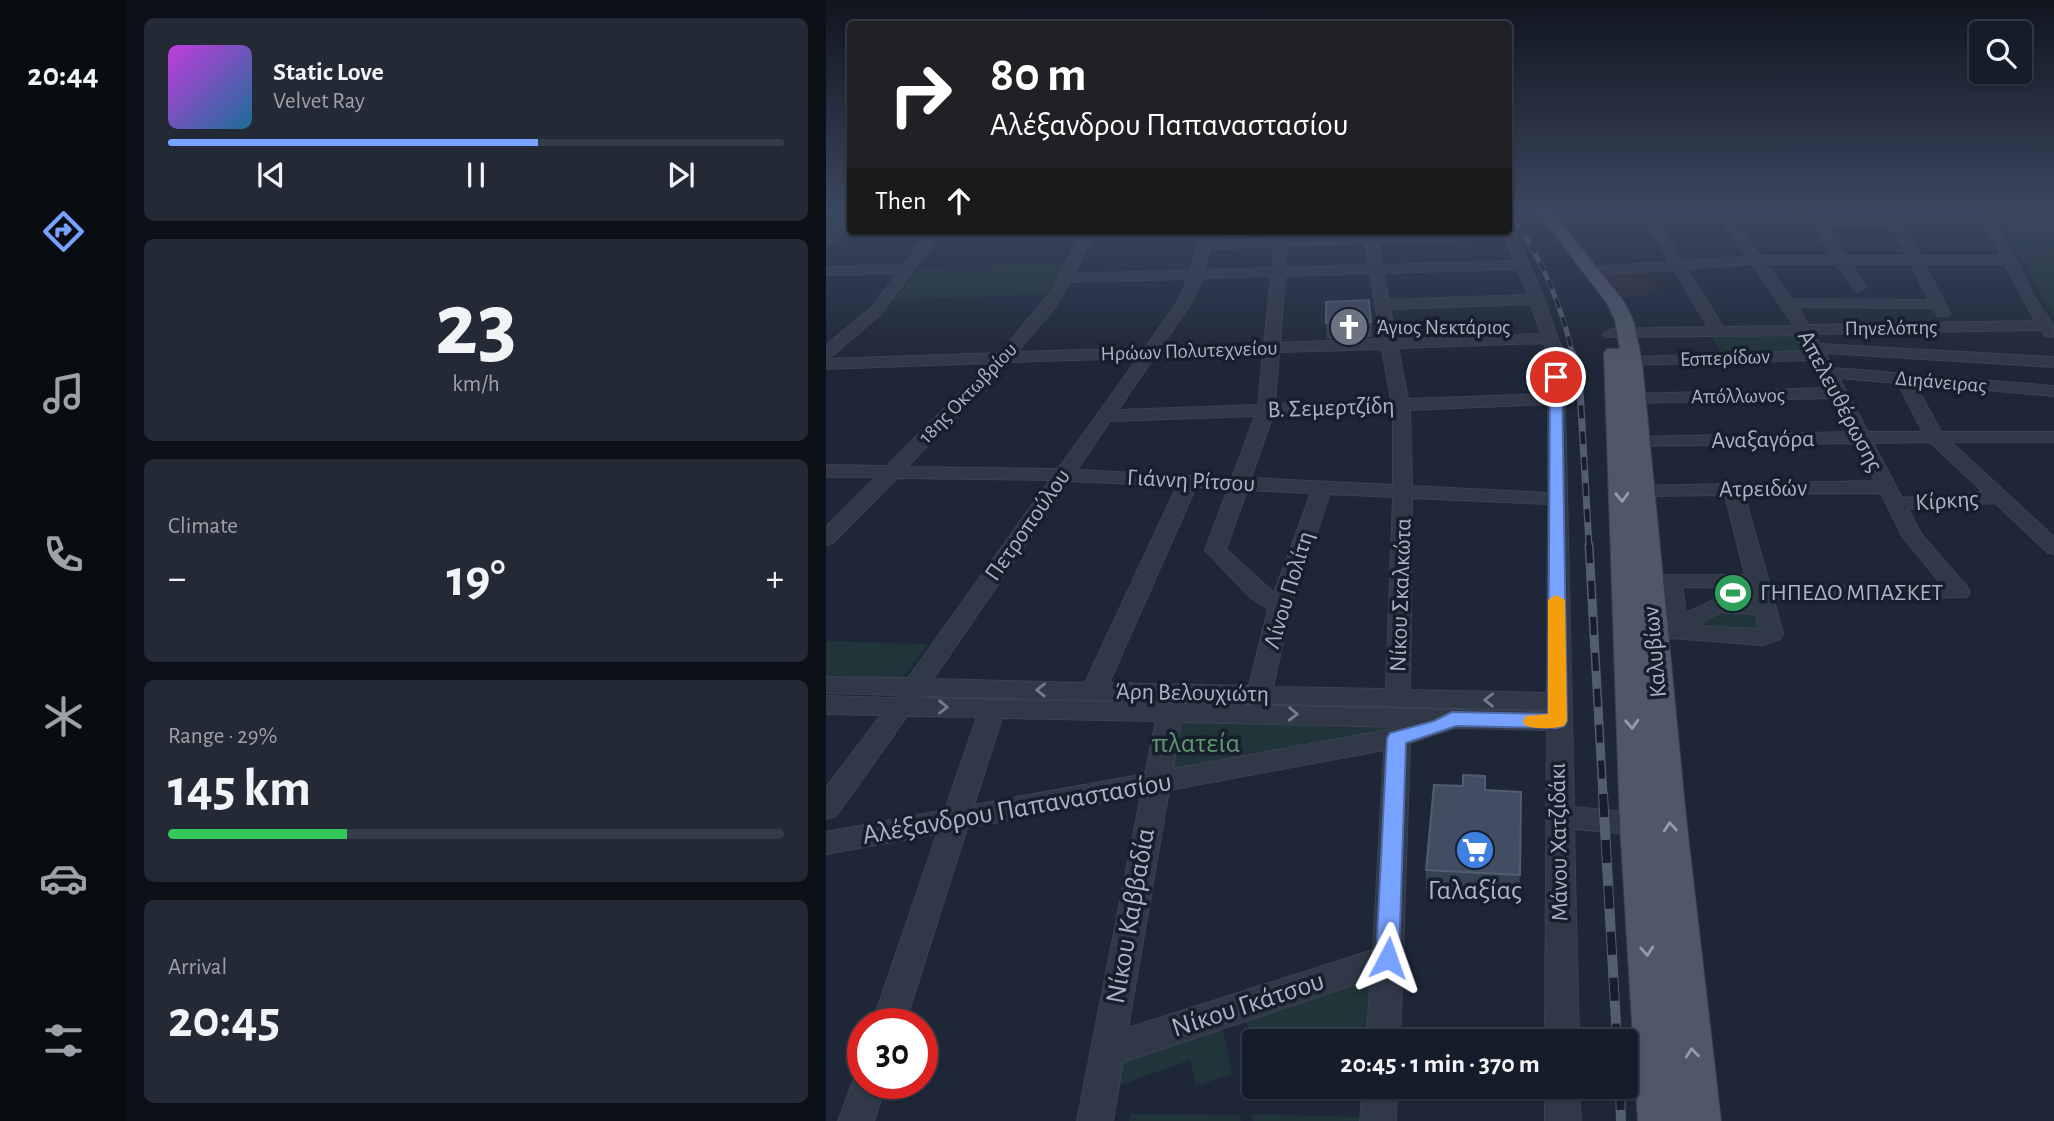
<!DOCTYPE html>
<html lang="en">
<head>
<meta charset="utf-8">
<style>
  :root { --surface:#161d2a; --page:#232a36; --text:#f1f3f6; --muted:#9ea2a8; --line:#353b47; --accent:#77a2ff }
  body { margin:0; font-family:"Alegreya Sans",sans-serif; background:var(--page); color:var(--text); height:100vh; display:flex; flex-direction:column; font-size:26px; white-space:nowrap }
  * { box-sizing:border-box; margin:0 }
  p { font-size:23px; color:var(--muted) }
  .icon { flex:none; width:38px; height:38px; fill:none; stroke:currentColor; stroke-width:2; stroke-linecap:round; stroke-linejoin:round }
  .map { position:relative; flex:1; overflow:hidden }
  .drawer { display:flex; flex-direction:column; gap:18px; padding:18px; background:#0c1017; width:700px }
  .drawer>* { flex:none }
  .banner { position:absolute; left:21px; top:21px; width:665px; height:214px; border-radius:7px; box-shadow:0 2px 5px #0004,0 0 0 2px var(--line); background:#202124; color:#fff; overflow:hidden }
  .fabs { position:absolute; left:1143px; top:21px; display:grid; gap:14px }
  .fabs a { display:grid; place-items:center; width:63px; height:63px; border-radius:7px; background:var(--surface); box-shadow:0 2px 5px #0004,0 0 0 2px var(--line); font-size:35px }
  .speed { position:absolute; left:21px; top:1008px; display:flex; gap:14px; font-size:35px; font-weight:700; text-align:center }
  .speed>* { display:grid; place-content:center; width:91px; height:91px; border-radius:50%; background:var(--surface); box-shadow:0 2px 5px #0004,0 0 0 2px var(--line); line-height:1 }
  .speed .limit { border:10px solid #d22; background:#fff; color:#111 }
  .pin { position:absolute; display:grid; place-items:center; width:60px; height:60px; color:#fff; margin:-30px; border:4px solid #fff; border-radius:50%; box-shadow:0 2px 7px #0007 }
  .me { position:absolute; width:77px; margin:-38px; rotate:4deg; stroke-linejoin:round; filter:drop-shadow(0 0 5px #0008) }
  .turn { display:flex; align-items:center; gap:24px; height:147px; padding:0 28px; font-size:32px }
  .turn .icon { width:91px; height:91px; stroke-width:2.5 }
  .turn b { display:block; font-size:49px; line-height:60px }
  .then { display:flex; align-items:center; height:66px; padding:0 28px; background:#0003; gap:14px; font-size:26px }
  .big { font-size:52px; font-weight:700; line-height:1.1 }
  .drawer .card { flex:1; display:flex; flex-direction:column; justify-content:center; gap:10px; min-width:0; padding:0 24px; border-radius:10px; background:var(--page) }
  .drawer .dial { align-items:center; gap:0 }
  .dial b { font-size:91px; line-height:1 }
  .song { display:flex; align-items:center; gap:21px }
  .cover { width:84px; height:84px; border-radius:10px; background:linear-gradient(135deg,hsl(290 70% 55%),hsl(200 70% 35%)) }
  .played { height:7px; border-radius:4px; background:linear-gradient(90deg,var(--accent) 60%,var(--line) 60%) }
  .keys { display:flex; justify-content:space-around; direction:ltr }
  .heat { display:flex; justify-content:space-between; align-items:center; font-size:38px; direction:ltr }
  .charge { height:10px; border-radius:5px; background:linear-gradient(90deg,#34c759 29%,var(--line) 0) }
  .trip { position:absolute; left:416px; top:1029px; width:396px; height:70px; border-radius:7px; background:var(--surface); box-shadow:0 2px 5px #0004,0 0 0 2px var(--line); font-weight:700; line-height:70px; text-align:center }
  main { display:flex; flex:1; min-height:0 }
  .dock { display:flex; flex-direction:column; width:126px; justify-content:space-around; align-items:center; background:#090c11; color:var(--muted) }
  .dock .icon { width:49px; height:49px }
  .dock .active { color:var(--accent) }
  .dock b { font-size:32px; color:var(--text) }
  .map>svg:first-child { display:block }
</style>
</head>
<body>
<main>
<nav class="dock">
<b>20:44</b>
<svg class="icon active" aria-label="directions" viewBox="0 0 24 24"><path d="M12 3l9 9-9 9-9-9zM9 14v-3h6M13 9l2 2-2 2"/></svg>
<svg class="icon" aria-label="music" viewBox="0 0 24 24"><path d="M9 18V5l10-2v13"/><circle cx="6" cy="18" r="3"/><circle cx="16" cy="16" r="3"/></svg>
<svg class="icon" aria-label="phone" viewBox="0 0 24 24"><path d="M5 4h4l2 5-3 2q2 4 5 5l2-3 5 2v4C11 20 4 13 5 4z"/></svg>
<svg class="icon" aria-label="climate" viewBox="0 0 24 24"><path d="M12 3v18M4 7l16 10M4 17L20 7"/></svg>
<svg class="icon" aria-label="car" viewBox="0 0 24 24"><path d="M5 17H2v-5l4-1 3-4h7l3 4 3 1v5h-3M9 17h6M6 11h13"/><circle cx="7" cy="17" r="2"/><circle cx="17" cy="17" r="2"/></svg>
<svg class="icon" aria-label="filters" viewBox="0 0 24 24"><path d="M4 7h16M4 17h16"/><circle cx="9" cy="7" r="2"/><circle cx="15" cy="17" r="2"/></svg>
</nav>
<section class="drawer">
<div class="card">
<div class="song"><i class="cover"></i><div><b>Static Love</b><p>Velvet Ray</p></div></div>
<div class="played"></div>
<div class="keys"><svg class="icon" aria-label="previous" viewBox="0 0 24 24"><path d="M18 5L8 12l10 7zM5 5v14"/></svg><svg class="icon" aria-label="pause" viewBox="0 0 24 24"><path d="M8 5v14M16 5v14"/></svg><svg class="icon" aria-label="next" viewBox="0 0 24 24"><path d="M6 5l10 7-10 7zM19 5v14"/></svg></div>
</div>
<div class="card dial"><b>23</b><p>km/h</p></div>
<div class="card"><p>Climate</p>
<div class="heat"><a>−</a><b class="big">19°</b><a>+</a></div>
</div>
<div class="card"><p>Range · 29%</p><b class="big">145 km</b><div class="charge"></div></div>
<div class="card"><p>Arrival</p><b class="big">20:45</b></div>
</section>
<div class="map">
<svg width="1228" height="1121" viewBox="0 0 1228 1121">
  <rect width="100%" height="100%" fill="#1e2738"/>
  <!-- medical -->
  <polygon fill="#2d2a39" points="819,272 834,289 821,290 824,296 793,297 776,275"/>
  <!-- green -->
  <g fill="#203439">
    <polygon points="1165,210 1228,210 1228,317 1173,221"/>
    <polygon points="238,263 222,294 68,300 94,268"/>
    <polygon points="969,334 979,353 897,357 885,336"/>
    <polygon points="894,611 932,612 937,631 869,627 870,623"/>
    <polygon points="0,641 102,644 82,672 75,678 0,676"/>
    <polygon points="349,718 563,727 563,732 340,774"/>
    <polygon points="537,981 544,987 540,1041 429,1041 429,1067 419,1016"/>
    <polygon points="396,1024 406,1074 370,1086 364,1060 292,1086 297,1058"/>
    <polygon points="305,1114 414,1115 415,1121 303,1121"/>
    <polygon points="425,1114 534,1117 534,1121 427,1121"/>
  </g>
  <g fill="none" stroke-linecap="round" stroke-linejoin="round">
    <!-- minor casing -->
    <g stroke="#3b4252" stroke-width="2">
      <g id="minor">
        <path d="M813,210H825L856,261L921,257L887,210H899L934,256H1006L991,232L971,210H983L993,219H1062L1057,210H1069L1094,256H1175L1153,210H1165L1209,298L1227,325L1228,337L1220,336L1215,330L988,334L993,344L1228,357V367L999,353L1007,368L1228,386V396L1089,384L1115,432H1228V442H1125L1228,537V554L1221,552L1169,503L1082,509L1096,535L1141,587L1144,592L1141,597L948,600L957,634L954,639L937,645L819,636L816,631L819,626L846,625L838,617L833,582L839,575H919L899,495L816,496L809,494L806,490L809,486L1049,481L1030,443L807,446L804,442L813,437L1024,432L1007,398L805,403L803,399L811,394L1002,388L987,360L800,365L798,362L806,357L982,351L973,335L780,337L777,334L785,329L882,327L848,270L766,275L759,271L766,267L844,262ZM1000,227H1066L1081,256H1019ZM927,264L968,326L897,327L861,269ZM940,264H1011L1028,290L1033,291L1040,287L1025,264H1085L1103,300L966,299ZM1098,264H1179L1209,321L982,325L972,307L1107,308L1112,316H1122L1124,313ZM1013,378L1072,383L1097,432H1042ZM1104,442L1157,492L1076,498L1047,443ZM1055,493L1077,537L1116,585L944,586L918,494ZM856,587L923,588L926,600L892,598L860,613ZM895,612L930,614L933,629L870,626Z"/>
        <polygon points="24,216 24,226 0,247 0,236"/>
        <path d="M682,227L690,234L718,299L738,356L748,807L811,813L821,816L825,824L821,832L811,835L748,829L753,1041H719L721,730L629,728L584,743L574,1041H540L545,979L297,1062L287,1121H251L315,795L141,828L79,1024H46L111,834L0,854V832L119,810L151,717L81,716L10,816L0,819V788L55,715L0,714V696L68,698L70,695L0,693V677L82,678L224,480L71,478L7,543L0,545V527L50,477H0V465L61,466L164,363L0,369V359L174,353L225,292L256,231H268L248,274L365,270L375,231H387L385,241L449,239L450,231H462V238L537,235V231H549L550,235L682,231ZM679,238L688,261L556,265L552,243ZM539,243L542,265L459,268L461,246ZM448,246L446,268L378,270L383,249ZM691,269L702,295L563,300L557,273ZM544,273L555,339L454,343L459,276ZM445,276L438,344L335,347L366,302L376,278ZM362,279L352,301L319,348L191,352L229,307L244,282ZM705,304L715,334L570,339L564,309ZM718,343L722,356V394L582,399L572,348ZM556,349L565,400L449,404L453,352ZM437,353L432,405L292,410L328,357ZM312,358L232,469L81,467L183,362ZM722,404V493L586,486L584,410ZM567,410V485L425,478L447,415ZM429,416L406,478L251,470L284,421ZM243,481L351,486L259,683L107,679ZM370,487L402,489L379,550L425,598L442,609L423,686L283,683ZM421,490L485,493L448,593L400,549ZM504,494L567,497L560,689L447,687L465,606ZM586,498L722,504L721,693L584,690ZM96,696L721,710V712L94,698ZM176,718L330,721L319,774L148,805ZM355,722L578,727L347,769ZM558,750L547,950L302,1028L343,790Z"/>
        <polygon points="104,231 117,231 55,314 6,356 0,358 0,345 45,308 72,273 0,275 0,267 78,265"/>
        <polygon points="37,1069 37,1083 60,1083 48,1121 12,1121 31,1071"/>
        <polygon points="537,1087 571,1087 570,1121 534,1121"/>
        <polygon points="719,1087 753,1087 755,1121 719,1121"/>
      </g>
    </g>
    <!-- major casing -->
    <g stroke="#3b4252" stroke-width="2">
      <polygon id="major" points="710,210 725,210 798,302 807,320 816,362 860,818 895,1121 812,1121 794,824 778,353 781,349 794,349 789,320 781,303"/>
    </g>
    <!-- minor -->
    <use href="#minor" fill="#313949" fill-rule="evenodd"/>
    <!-- major -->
    <use href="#major" fill="#4f5869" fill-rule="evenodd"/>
    <!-- rail-far3 casing -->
    <g stroke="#535d70" stroke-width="5">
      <path id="rail-far3" d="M682,211C715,255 735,303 747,356"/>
    </g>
    <!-- rail-far2 casing -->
    <g stroke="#535d70" stroke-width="7">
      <polyline id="rail-far2" points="747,354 754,390 763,546"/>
    </g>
    <!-- rail-far1 casing -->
    <g stroke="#535d70" stroke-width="9">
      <polyline id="rail-far1" points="763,545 777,796"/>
    </g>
    <!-- rail casing -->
    <g stroke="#535d70" stroke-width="10">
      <g id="rail">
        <polyline points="777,794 791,1041"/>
        <polyline points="794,1087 795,1121"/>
      </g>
    </g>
    <!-- rail-far3 -->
    <use href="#rail-far3" stroke="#171f2d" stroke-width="3.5" stroke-dasharray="10" stroke-linecap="butt"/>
    <!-- rail-far2 -->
    <use href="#rail-far2" stroke="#171f2d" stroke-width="4.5" stroke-dasharray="13" stroke-linecap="butt"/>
    <!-- rail-far1 -->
    <use href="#rail-far1" stroke="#171f2d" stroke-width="6" stroke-dasharray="18" stroke-linecap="butt"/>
    <!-- rail -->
    <use href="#rail" stroke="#171f2d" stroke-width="8" stroke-dasharray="23" stroke-linecap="butt"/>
  </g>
  <!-- wall -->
  <g fill="#354155">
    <polygon points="545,322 546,337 501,339 500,323"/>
    <polygon points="659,790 694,875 693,895 600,890 600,870"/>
  </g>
  <!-- building -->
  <g fill="#424d62" stroke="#525d71" stroke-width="2">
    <polygon points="543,300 545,322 500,323 500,302"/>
    <polygon points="637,775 659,776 659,790 695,792 694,875 600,870 608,785 637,786"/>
  </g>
  <!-- one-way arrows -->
  <defs><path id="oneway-chevron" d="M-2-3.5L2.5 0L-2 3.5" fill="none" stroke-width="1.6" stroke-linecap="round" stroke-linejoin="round" transform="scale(1.75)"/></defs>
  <g stroke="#949caf">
    <use href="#oneway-chevron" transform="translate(796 497) rotate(88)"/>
    <use href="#oneway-chevron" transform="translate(806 724) rotate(87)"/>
    <use href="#oneway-chevron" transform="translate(844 827) rotate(-95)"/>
    <use href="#oneway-chevron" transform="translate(821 951) rotate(86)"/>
    <use href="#oneway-chevron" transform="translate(866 1053) rotate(-96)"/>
  </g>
  <g stroke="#747c8e">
    <use href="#oneway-chevron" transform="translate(215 690) rotate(-179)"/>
    <use href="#oneway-chevron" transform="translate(663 700) rotate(-179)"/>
    <use href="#oneway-chevron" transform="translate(117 707) rotate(1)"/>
    <use href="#oneway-chevron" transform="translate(467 714) rotate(2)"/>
  </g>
  <!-- sky -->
  <linearGradient id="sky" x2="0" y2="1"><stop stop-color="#10151f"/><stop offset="0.57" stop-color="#3b475e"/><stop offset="1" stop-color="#3b475e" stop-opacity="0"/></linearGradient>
  <rect width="1228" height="367" fill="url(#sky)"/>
  <!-- route -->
  <polygon fill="#77a2ff" stroke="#4d69a6" stroke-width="2" points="730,374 736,377 741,721 738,726 731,728 630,726 580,743 573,958 570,966 562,969 553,966 550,958 561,738 564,733 608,721 626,712 722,714 724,377"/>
  <!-- slow -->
  <path fill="#f59e0b" d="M730,595L739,600L741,721L738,726C726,729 711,729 700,726L697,721L700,716L722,714V600Z"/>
  <!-- icons -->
  <defs>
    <g id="church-disc" transform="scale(2.0125)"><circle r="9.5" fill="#6b7280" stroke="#171f2d"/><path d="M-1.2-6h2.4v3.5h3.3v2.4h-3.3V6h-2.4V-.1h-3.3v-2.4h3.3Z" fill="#fff"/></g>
    <g id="stadium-disc" transform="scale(2.0125)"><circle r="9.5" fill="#2e9e5b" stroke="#171f2d"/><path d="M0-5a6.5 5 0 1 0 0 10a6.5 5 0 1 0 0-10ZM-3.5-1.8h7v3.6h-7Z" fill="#fff"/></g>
    <g id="supermarket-disc" transform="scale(2.0125)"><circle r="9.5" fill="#3f7fe0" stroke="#171f2d"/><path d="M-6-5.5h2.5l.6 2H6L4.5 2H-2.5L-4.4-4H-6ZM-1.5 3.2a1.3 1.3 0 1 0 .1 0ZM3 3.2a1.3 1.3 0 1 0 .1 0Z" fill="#fff"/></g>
  </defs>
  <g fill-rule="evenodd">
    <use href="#church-disc" x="523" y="327"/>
    <use href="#stadium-disc" x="907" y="593"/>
    <use href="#supermarket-disc" x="649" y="850"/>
  </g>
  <g text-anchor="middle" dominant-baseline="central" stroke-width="7" stroke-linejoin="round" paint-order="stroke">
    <!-- far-poi labels -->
    <g font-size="21" fill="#abb3c6" stroke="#171f2d" text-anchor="start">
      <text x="550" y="327">Άγιος Νεκτάριος</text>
    </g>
    <!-- far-street labels -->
    <g font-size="21" fill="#abb3c6" stroke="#171f2d">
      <text transform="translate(1065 328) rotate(-1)">Πηνελόπης</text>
      <text transform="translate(363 351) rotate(-2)">Ηρώων Πολυτεχνείου</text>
      <text transform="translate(899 358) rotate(-2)">Εσπερίδων</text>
      <text transform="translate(1115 382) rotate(5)">Διηάνειρας</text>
      <text transform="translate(142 393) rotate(-46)">18ης Οκτωβρίου</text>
      <text transform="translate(912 396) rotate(-1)">Απόλλωνος</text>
    </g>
    <!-- street labels -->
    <g font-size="24" fill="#abb3c6" stroke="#171f2d">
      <text transform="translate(1014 401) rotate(62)">Απελευθέρωσης</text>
      <text transform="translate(505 408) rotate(-2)">Β. Σεμερτζίδη</text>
      <text transform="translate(937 440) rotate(-1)">Αναξαγόρα</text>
      <text transform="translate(365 481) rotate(3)">Γιάννη Ρίτσου</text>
      <text transform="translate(937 489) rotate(-1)">Ατρειδών</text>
      <text transform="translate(1121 501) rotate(-4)">Κίρκης</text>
      <text transform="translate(202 525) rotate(-55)">Πετροπούλου</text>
      <text transform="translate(463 590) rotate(-73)">Λίνου Πολίτη</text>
      <text transform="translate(575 595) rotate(-88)">Νίκου Σκαλκώτα</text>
      <text transform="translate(829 652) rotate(-95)">Καλυβίων</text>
      <text transform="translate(366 693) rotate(1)">Άρη Βελουχιώτη</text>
      <text transform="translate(733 842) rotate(-91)">Μάνου Χατζιδάκι</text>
    </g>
    <!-- poi labels -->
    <g font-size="24" fill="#abb3c6" stroke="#171f2d" text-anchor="start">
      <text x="934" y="593">ΓΗΠΕΔΟ ΜΠΑΣΚΕΤ</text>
    </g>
    <!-- near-park labels -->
    <g font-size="28" fill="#619871" stroke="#171f2d">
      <text x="370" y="744">πλατεία</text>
    </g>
    <!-- near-street labels -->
    <g font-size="28" fill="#abb3c6" stroke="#171f2d">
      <text transform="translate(191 809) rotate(-10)">Αλέξανδρου Παπαναστασίου</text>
      <text transform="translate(305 916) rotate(-80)">Νίκου Καββαδία</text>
      <text transform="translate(422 1005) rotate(-18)">Νίκου Γκάτσου</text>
    </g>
    <!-- near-poi labels -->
    <g font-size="28" fill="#abb3c6" stroke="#171f2d">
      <text x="649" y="891">Γαλαξίας</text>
    </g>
  </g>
</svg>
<div class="fabs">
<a><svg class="icon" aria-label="search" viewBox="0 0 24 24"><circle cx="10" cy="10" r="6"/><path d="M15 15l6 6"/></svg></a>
</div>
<div class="speed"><div class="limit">30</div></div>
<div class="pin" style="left:730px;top:377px;background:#d93025"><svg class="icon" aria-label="arrive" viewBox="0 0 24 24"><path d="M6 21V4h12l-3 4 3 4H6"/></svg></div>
<svg class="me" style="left:562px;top:958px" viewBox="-20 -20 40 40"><path d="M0-17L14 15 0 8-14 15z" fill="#77a2ff" stroke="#fff" stroke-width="4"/></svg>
<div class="trip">20:45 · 1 min · 370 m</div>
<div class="banner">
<div class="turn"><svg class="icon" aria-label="right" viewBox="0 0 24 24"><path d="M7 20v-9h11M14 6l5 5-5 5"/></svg><div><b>80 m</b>Αλέξανδρου Παπαναστασίου</div></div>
<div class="then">Then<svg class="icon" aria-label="ahead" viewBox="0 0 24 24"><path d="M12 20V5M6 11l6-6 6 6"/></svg></div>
</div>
</div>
</main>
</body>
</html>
